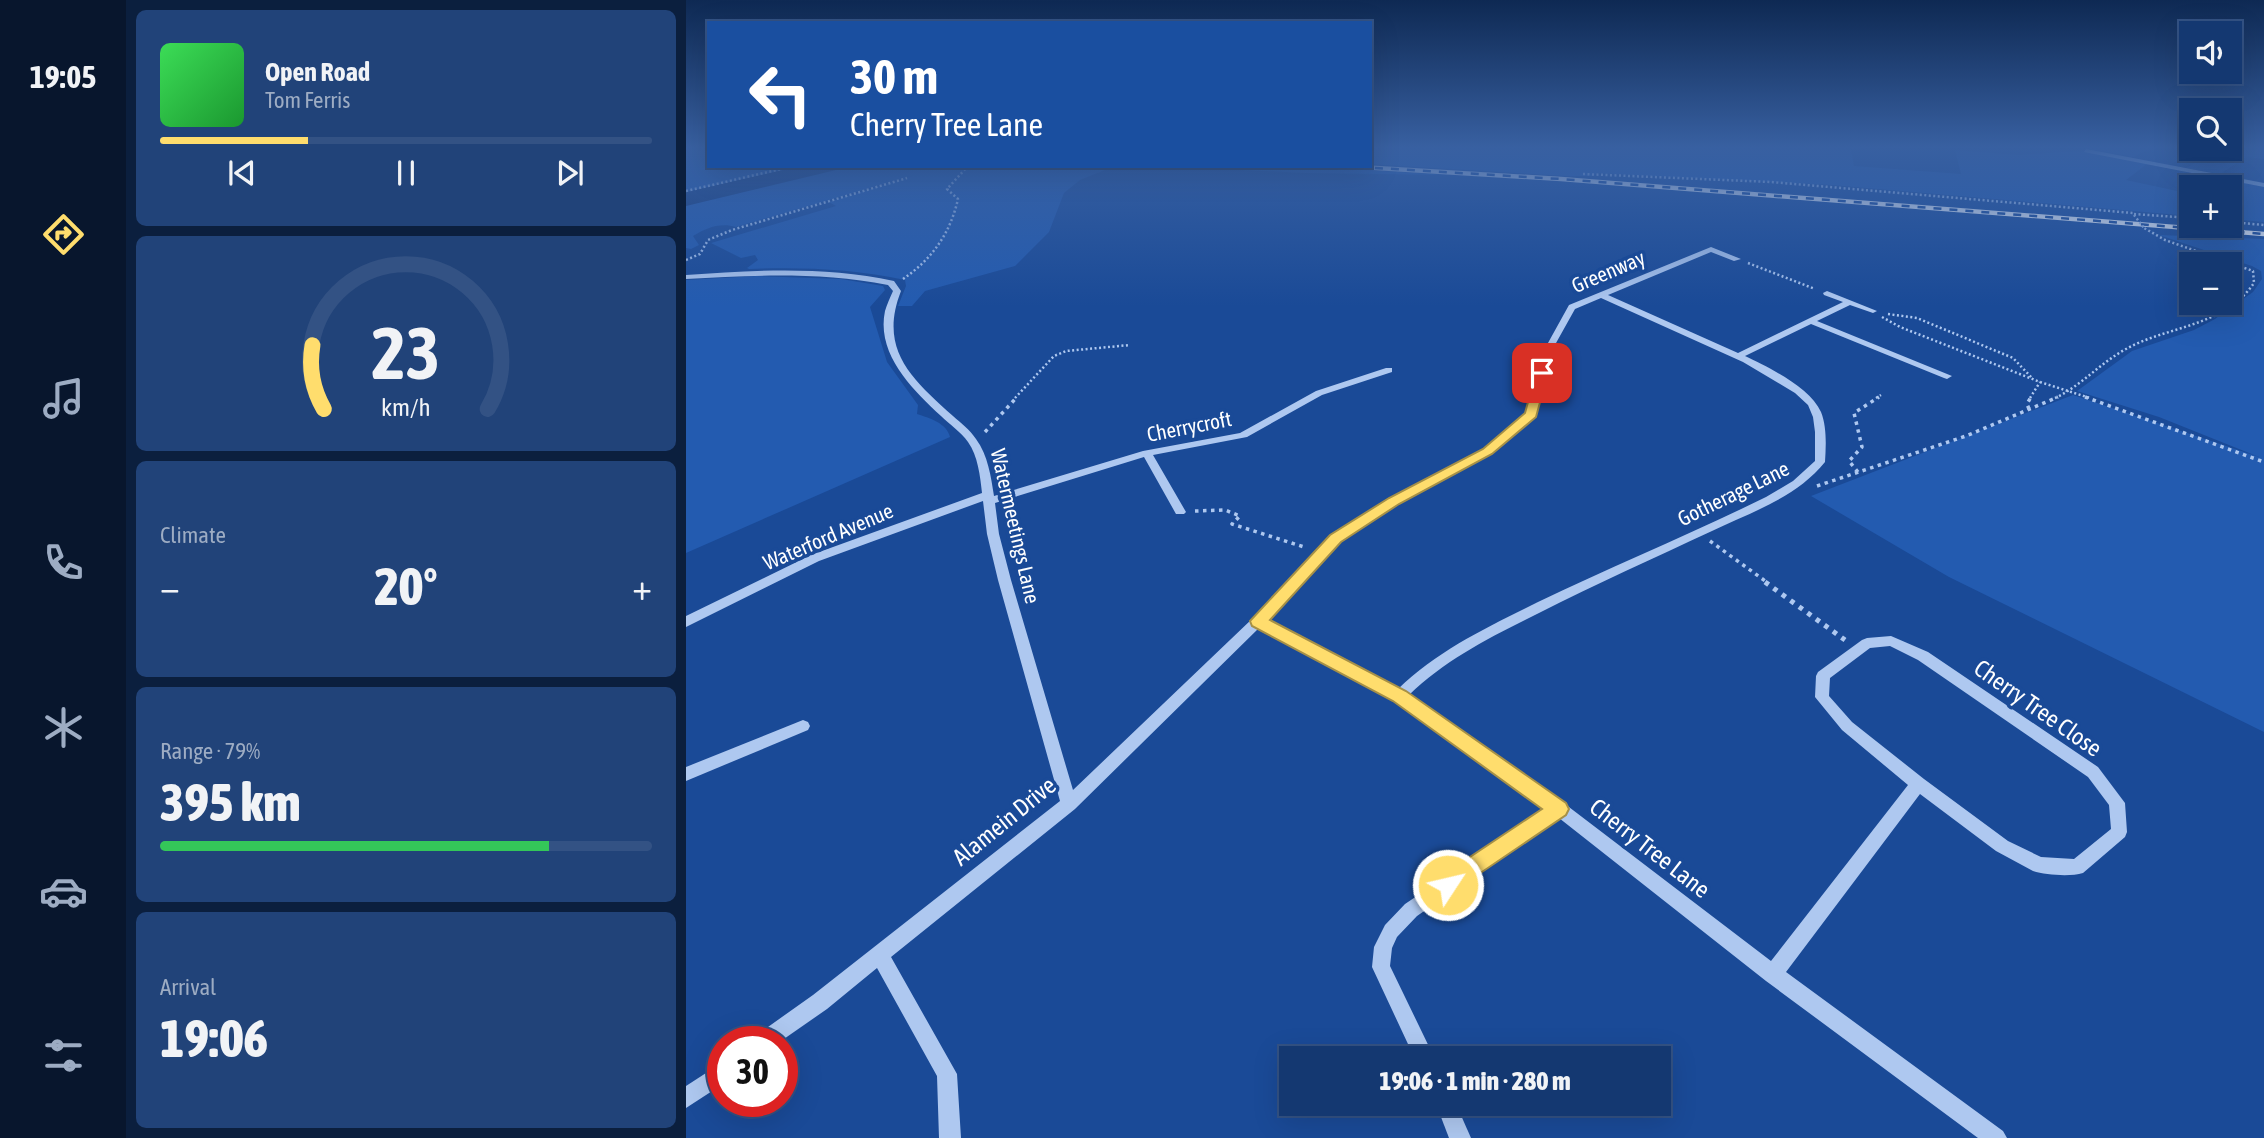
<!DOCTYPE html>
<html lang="en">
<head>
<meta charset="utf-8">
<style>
  :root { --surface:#143871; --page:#214379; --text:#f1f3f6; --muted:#9dacc3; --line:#335284; --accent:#ffdd6d }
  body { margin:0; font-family:"Asap Condensed",sans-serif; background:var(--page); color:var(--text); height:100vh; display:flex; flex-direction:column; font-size:26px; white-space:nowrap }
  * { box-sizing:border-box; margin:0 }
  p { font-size:23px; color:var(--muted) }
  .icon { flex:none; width:38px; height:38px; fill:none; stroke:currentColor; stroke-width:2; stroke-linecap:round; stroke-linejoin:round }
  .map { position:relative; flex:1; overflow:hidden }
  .drawer { display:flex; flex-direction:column; gap:10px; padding:10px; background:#0b1f3e; width:560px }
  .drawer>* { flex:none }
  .hud { position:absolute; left:21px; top:21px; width:665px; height:147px; border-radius:0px; box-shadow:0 7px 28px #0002,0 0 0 2px var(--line); background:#1a4fa0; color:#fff; overflow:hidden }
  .fabs { position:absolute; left:1493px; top:21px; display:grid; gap:14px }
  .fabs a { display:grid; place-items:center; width:63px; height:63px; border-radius:0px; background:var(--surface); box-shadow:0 7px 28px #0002,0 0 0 2px var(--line); font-size:35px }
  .speed { position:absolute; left:21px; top:1026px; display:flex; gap:14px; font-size:35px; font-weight:700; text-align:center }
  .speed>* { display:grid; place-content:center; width:91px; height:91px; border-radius:50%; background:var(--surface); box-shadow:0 7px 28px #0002,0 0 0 2px var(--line); line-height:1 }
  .speed .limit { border:10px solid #d22; background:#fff; color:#111 }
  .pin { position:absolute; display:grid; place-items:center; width:60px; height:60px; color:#fff; margin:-30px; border-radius:14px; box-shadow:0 4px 10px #0006 }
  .me { position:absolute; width:77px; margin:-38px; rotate:55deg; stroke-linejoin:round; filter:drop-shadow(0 0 5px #0008) }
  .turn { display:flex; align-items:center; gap:24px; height:147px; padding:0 28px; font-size:32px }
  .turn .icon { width:91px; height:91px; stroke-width:2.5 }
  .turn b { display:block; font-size:49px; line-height:60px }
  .big { font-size:52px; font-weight:800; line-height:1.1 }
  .drawer .card { flex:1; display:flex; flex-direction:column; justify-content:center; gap:10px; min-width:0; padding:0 24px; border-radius:10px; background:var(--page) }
  .drawer .dial { align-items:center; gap:0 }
  .dial svg { height:182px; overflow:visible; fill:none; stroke:var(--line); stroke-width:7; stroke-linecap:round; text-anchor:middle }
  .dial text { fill:var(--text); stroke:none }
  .song { display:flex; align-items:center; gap:21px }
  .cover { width:84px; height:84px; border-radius:10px; background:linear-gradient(135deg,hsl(130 70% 55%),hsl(130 70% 35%)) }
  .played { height:7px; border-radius:4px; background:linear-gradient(90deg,var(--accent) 30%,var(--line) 30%) }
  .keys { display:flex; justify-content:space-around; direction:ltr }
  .heat { display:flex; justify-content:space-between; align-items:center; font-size:38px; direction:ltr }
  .charge { height:10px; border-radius:5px; background:linear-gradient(90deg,#34c759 79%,var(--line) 0) }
  .trip { position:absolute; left:593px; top:1046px; width:392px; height:70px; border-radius:0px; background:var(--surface); box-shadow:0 7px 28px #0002,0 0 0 2px var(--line); font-weight:800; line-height:70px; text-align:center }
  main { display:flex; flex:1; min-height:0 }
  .tab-bar { display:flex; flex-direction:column; width:126px; justify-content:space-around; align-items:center; background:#08162d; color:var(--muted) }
  .tab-bar .icon { width:49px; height:49px }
  .tab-bar .on { color:var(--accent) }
  .tab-bar b { font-size:32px; color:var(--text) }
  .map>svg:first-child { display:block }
</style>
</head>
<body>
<main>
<nav class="tab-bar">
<b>19:05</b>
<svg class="icon on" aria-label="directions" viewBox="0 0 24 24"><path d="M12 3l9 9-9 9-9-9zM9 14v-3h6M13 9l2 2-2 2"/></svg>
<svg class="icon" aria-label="music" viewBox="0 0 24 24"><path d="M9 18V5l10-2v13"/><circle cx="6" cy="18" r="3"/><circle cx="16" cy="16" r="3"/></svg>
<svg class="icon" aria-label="phone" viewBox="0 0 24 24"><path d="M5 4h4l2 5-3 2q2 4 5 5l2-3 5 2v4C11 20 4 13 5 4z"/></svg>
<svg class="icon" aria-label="climate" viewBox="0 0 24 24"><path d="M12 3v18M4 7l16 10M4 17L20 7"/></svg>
<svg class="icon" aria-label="car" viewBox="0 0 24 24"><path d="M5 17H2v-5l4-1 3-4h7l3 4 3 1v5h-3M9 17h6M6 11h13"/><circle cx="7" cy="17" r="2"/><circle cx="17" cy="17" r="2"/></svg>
<svg class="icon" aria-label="filters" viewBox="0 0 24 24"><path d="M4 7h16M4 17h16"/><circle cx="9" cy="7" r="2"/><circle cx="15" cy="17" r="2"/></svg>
</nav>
<section class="drawer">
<div class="card">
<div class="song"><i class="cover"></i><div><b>Open Road</b><p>Tom Ferris</p></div></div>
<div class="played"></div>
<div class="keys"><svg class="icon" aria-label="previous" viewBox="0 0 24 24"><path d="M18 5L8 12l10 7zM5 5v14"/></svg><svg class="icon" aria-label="pause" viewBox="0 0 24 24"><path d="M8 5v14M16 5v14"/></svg><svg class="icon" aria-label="next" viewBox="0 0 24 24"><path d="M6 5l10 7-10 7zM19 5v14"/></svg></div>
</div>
<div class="card dial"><svg viewBox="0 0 100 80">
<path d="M14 69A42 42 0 1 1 86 69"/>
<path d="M14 69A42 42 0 0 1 9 41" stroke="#ffdd6d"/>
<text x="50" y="56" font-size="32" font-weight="700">23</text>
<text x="50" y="72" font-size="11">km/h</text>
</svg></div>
<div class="card"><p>Climate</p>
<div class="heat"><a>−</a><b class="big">20°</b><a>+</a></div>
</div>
<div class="card"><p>Range · 79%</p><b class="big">395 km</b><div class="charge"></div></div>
<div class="card"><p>Arrival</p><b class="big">19:06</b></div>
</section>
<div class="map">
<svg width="1578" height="1138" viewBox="0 0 1578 1138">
  <rect width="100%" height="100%" fill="#1a4a97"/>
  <!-- green -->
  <g fill="#235bb0">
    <polygon points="0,147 23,147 23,166 143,166 0,199"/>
    <polygon points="684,147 1203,147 1165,149 1168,166 1275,174 1269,150 1332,155 1393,151 1461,164 1440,180 1505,194 1505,216 1145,185 910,173 908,176 881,176 684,164"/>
    <path d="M1393,147H1578V159L1560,157L1534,174L1500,168L1522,156C1498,149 1469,143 1448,157Z"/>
    <path d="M157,166H429L394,180L378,193L363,232L329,266L239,291L226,306H212L220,286L219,280C168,269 115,267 63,269L61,268L72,260L69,255L55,258L25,243L150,206L143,202L228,175L50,227C34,222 20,228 7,236L13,245L5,249L0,248V204Z"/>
    <polygon points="473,166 609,166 764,175 620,173"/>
    <polygon points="1531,177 1578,187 1578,222 1544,219 1544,187 1520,187"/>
    <polygon points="1473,235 1578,239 1578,732 1263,577 1125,496 1387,395 1573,457 1473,417 1391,391 1446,351 1508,330 1529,319 1567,292 1576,279 1575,271 1566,266"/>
    <path d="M71,276L155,279L197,286L199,290L184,307L201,362L232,405L231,414C243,418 261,423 264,437L0,553V280Z"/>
  </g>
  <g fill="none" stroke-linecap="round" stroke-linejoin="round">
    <!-- river -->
    <polygon fill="#123674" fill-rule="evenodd" points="115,166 153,166 150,170 0,206 0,192"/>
    <!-- path-far2 -->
    <g stroke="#aec8f0" stroke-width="2.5" stroke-dasharray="2 2.5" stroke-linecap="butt">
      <polyline points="897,174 1085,182 1447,213"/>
      <polyline points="0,191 108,166"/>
      <polyline points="1448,214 1505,218"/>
      <polyline points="1544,222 1578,225"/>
      <polyline points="0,260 14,254 22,240 46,230 221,178"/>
      <polyline points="1062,263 1129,289"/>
      <path d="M217,279C246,259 264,234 272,199L261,189L282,166"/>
      <polyline points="1202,314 1231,318 1327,358 1347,379"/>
      <polyline points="1196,317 1214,327 1354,382 1404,398"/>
      <polyline points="329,398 368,356 380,351 444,345"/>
      <polyline points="1190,398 1195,395"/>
      <polyline points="1344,398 1354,382"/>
      <path d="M1369,398C1395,386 1414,363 1440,349C1481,326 1538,327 1568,283L1567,271L1479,240L1458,228"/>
    </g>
    <!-- path-far1 -->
    <g stroke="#aec8f0" stroke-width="3.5" stroke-dasharray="3.5 4.5" stroke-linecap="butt">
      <polyline points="1399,397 1578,462"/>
      <polyline points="1343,409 1341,404 1345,397"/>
      <polyline points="299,432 331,397"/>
      <polyline points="1172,472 1163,461 1176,447 1168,413 1193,397"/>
      <polyline points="1131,486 1280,436 1372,397"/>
      <polyline points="509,511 539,510 554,516 546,524 618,547"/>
      <polyline points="1024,541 1082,583"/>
    </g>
    <!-- path -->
    <polyline stroke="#aec8f0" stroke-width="5" stroke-dasharray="4.5 6" stroke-linecap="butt" points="1079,582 1159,640"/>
    <!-- minor -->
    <g fill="#aec8f0" fill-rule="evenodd">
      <polygon points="1400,149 1578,183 1578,187 1398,152"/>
      <path d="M1025,247L1055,259L1048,261L1025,252L922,295L1052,353L1157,302L1138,295L1137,293L1141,291L1191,311L1187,313L1164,305L1131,321L1266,376L1261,379L1258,378L1125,324L1059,356C1082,367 1124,387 1135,412C1141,427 1140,446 1139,462C1111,497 1066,512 1026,531C968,558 910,584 853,613C806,636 760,659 723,695L879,804L1085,961L1222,785L1156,730L1129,697L1130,676L1132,672L1176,640L1181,638L1205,636L1242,652L1412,767L1439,803L1441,832L1439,837L1397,873C1384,877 1360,875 1347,871L1310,851L1234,794L1100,972L1317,1131L1321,1138H1292L1080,981L873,818L731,916L711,937L706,948L704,966L749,1059H729L686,967L688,947L699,925L719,904L860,809L708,700L573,628L389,809L205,957L271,1074L275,1138H253L251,1076L191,968L141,1009L95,1041H69L72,1034L127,995L374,801L312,580L301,534L297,501L133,561L0,627V616L125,555L296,493C294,476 292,456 282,442C275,432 263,424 255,416C226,389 190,354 199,311C201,304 204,298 207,291L202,285C135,272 68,275 0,279V275C69,270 139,266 208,281L215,291C192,350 226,379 267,416C275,423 284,430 290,439C302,455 305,477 308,496L457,451L554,433L630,391L700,368H706V372L636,395L561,437L467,455L500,512L498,514H490L458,457L309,503L313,534L325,580L387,790L567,618L645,535L704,499L798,449L840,414L857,352L883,305ZM915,298L1057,362L1109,393L1122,405L1127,417L1129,432V461L1107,481L1080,497C1005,534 927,566 852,602C802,627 752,650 712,689L581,620L653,541L712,503L806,453L848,417L865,352L889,309ZM1204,646L1232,660L1402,777L1423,805L1425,829L1388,859L1355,857L1322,841L1238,779L1166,722L1143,696L1144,678L1184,648Z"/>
      <polygon points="117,720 122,722 124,726 122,730 0,781 0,767"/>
      <polygon points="37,1062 37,1084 0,1108 0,1086"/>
      <polygon points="750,1104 770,1104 785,1138 763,1138"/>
    </g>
    <!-- rail casing -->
    <g stroke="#fff" stroke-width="4.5">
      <polyline id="rail" points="657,166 875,179 1578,234"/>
    </g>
    <!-- rail -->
    <use href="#rail" stroke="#1a4a97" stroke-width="2.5" stroke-dasharray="8" stroke-linecap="butt"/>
    <!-- path-bridge -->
    <polyline stroke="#aec8f0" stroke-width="2.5" stroke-dasharray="2 2.5" stroke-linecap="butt" points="1448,215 1458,228"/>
  </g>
  <!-- sky -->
  <linearGradient id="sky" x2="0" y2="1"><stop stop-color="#0e2953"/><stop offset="0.48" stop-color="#3860a1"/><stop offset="1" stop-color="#3860a1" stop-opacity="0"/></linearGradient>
  <rect width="1578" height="306" fill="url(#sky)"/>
  <!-- route -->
  <polygon fill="#ffdd6d" stroke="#a69047" stroke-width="2" points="856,369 862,373 850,417 806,454 713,504 655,542 584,620 720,691 880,803 883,809 880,815 762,895 754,892 750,885 754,877 856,809 707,701 566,626 564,621 644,535 703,498 797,449 839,413 850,373"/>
  <g text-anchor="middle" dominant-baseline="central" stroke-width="7" stroke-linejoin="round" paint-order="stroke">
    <!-- street labels -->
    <g font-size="21" fill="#fff" stroke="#1a4a97">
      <text transform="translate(922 271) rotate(-23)">Greenway</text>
      <text transform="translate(503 426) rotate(-11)">Cherrycroft</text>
      <text transform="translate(1047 493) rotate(-26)">Gotherage Lane</text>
      <text transform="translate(330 526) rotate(77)">Watermeetings Lane</text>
      <text transform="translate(142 536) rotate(-23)">Waterford Avenue</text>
    </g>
    <!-- near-street labels -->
    <g font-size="24" fill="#fff" stroke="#1a4a97">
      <text transform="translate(1352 708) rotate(35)">Cherry Tree Close</text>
      <text transform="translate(318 821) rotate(-39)">Alamein Drive</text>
      <text transform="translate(964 848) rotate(38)">Cherry Tree Lane</text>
    </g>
  </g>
</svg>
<div class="fabs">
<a><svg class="icon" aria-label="sound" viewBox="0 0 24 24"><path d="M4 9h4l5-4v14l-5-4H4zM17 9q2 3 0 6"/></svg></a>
<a><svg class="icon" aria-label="search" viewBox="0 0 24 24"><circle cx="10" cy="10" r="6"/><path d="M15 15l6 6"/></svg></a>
<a>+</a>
<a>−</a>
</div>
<div class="speed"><div class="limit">30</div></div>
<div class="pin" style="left:856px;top:373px;background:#d93025"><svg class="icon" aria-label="arrive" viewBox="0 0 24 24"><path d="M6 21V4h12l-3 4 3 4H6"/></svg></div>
<svg class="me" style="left:762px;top:885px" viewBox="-20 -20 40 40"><circle r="17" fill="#ffdd6d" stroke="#fff" stroke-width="3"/><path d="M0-11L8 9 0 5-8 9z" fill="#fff"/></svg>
<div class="trip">19:06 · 1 min · 280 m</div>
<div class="hud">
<div class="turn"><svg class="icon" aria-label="left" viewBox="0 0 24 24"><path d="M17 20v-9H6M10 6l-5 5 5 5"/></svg><div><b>30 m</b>Cherry Tree Lane</div></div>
</div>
</div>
</main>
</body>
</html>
